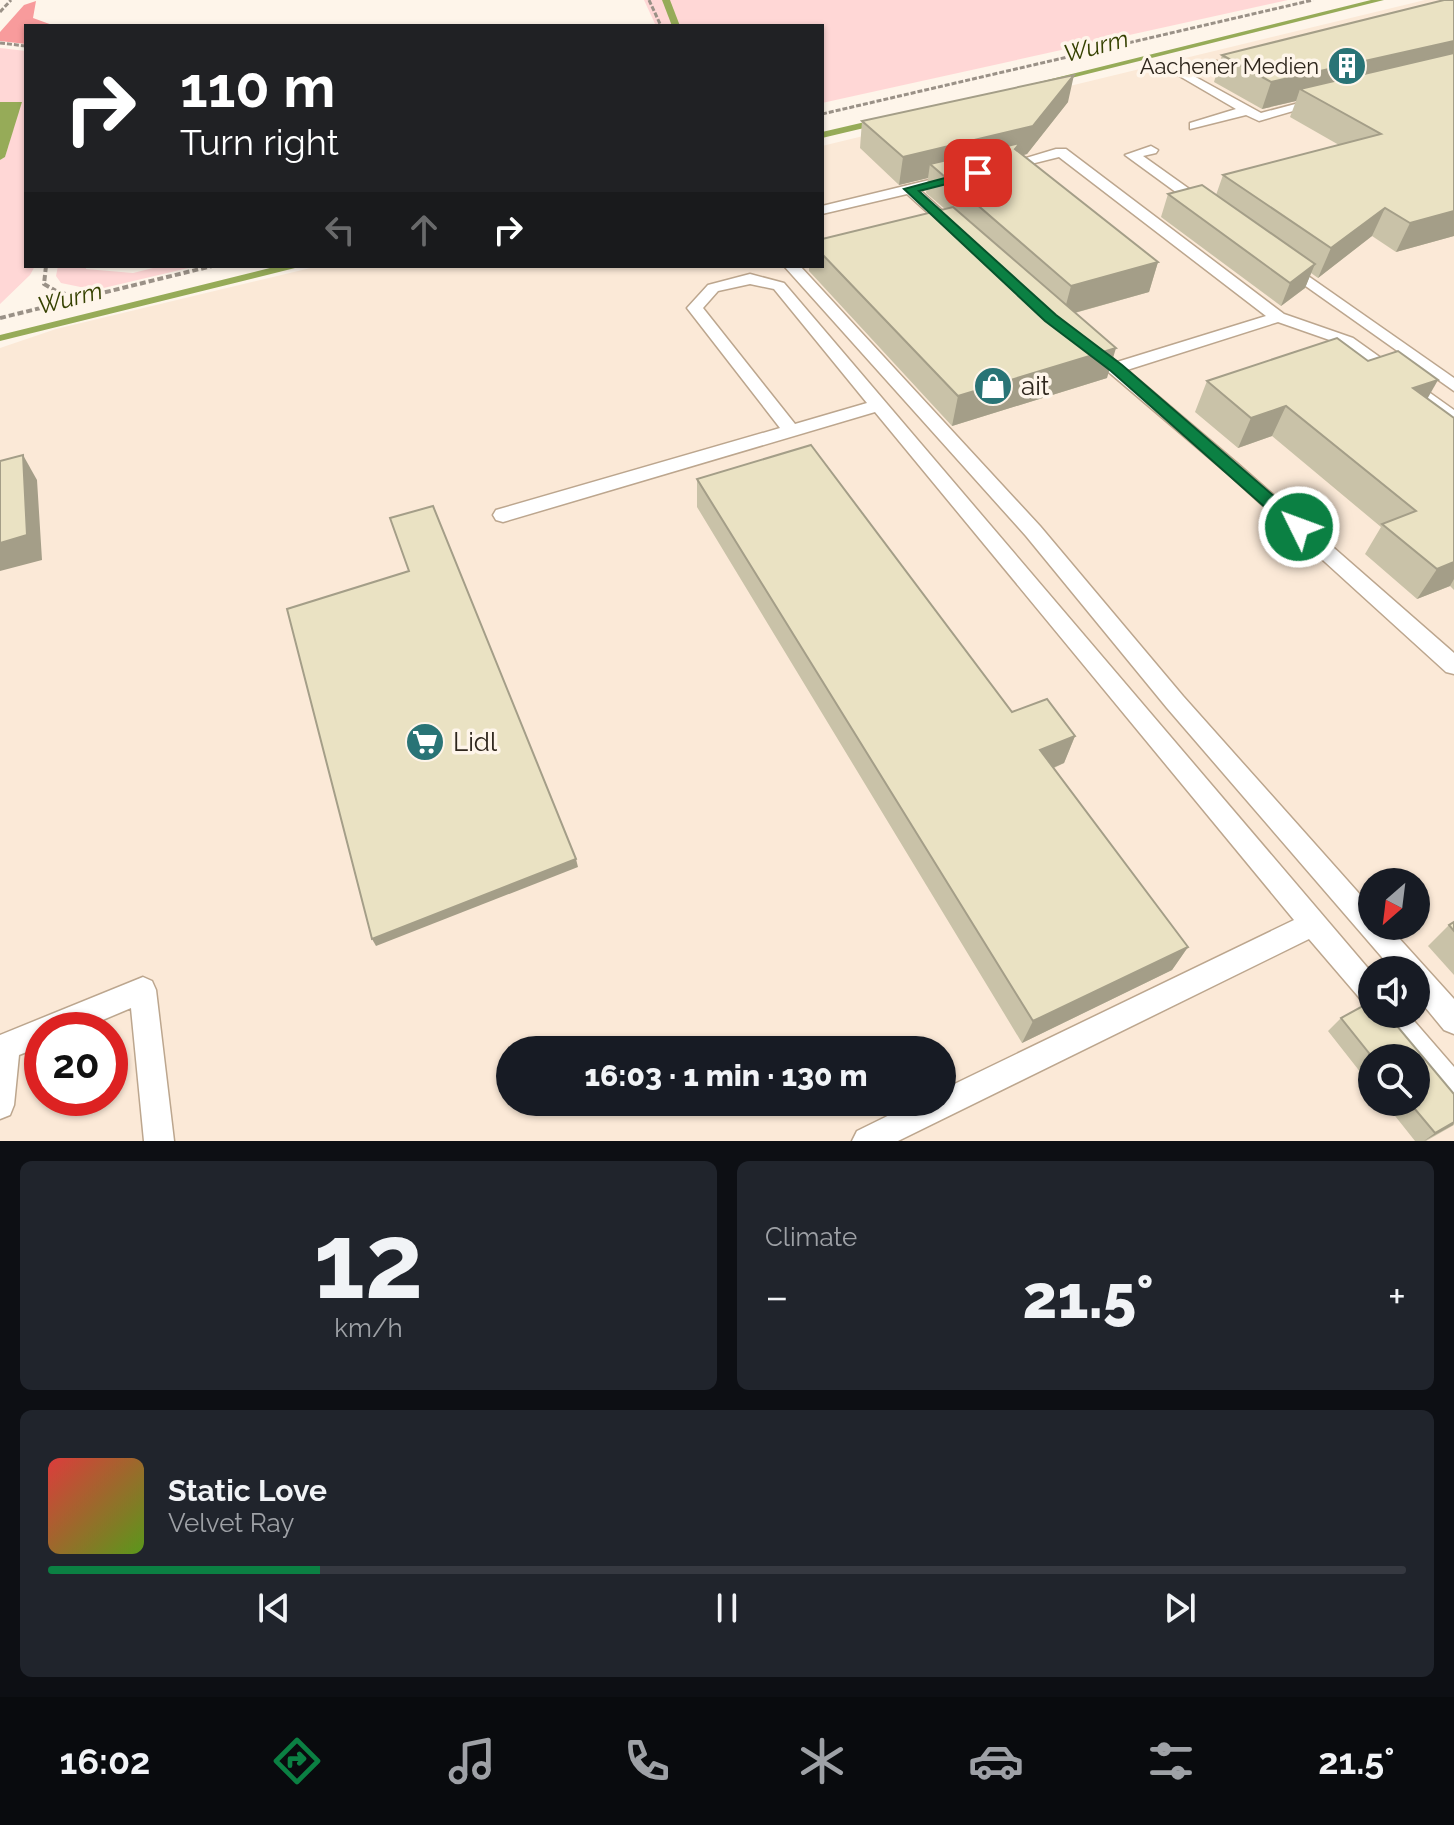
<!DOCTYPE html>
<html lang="en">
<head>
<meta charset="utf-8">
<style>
  :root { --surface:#171b24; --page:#20242c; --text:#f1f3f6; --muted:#9ea1a6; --line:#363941; --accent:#0b8043 }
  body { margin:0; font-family:Raleway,sans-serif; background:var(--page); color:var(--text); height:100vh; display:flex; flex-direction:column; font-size:30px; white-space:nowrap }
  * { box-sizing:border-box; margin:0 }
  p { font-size:26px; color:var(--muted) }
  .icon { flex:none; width:44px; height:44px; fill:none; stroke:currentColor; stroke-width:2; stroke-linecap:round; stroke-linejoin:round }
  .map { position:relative; height:1141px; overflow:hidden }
  .drawer { display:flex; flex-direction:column; gap:20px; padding:20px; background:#0d0f14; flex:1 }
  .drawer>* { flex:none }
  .top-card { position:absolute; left:24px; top:24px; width:800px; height:244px; border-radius:0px; box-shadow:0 2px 6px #0004; background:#202124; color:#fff; overflow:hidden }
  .needle { width:52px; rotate:208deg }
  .buttons { position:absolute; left:1358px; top:868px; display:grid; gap:16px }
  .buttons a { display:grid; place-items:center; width:72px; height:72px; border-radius:50%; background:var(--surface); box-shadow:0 2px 6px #0004; font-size:40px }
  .speed { position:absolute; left:24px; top:1012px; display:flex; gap:16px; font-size:40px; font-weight:700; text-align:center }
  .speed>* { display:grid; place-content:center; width:104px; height:104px; border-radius:50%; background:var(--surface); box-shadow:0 2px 6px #0004; line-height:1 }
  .speed .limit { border:12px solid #d22; background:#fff; color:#111 }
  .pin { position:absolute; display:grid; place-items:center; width:68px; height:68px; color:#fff; margin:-34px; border-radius:16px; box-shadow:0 4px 12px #0006 }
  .me { position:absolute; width:88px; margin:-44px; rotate:312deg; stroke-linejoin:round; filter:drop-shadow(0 0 6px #0008) }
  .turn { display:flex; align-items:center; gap:28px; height:168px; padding:0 24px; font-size:36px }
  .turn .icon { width:104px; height:104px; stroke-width:2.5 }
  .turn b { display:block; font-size:56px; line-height:68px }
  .lanes { display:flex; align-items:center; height:76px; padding:0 24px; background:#0003; justify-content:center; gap:40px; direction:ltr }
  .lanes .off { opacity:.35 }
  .big { font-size:60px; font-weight:800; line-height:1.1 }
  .drawer .card { flex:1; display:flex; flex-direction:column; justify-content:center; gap:12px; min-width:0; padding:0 28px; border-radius:12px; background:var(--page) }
  .drawer .dial { align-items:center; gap:0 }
  .dial b { font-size:104px; line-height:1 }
  .song { display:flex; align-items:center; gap:24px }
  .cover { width:96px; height:96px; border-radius:12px; background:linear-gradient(135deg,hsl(0 70% 55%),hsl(90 70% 35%)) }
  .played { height:8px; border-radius:4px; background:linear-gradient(90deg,var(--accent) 20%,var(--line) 20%) }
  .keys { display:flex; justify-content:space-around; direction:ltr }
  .heat { display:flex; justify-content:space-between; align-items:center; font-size:44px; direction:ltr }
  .drawer .tiles { flex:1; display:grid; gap:20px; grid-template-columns:1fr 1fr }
  .card:last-child { grid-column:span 2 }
  .trip { position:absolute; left:496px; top:1036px; width:460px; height:80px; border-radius:40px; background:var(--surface); box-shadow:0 2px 6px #0004; font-weight:800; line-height:80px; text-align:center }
  .tab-bar { display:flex; height:128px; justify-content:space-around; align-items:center; background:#090b0e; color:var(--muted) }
  .tab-bar .icon { width:56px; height:56px }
  .tab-bar .selected { color:var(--accent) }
  .tab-bar b { font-size:36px; color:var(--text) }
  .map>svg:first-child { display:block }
</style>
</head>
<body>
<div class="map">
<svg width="1454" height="1141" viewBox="0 0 1454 1141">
  <rect width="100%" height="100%" fill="#fef5ea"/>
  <!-- built -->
  <path fill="#fbe9d7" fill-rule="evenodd" d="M1425,0H1454V1141H0V348L56,329L319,266H822V146ZM1372,882H1416V926H1372ZM1372,970H1416V1014H1372ZM42,1030H110V1098H42ZM510,1050H942V1102H510ZM1372,1058H1416V1102H1372Z"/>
  <!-- green -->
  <g fill="#ffd7d6">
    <polygon points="644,0 1288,0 822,103 822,26 656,26"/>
    <polygon points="0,48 26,51 26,266 35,266 30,275 0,304 0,160 5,157 21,102 0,102"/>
    <polygon points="58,266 86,266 86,269 133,273 161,266 197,266 95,290 61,283 56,276"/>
  </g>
  <!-- forest -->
  <polygon fill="#f89b9c" points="36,1 33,18 55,26 26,26 26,44 0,41 0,32 24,5"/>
  <!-- water -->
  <polygon fill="#96ab58" points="0,102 22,102 5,157 0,160"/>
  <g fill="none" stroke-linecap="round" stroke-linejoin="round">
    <!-- stream -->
    <g fill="#96ab58" fill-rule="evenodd">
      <polygon points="662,0 670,0 680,26 672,26"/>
      <polygon points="1371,0 1384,0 1015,92 1011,89"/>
      <polygon points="878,119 882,122 881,124 822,138 822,132"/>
      <polygon points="278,266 296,266 295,268 0,341 0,335"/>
    </g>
    <!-- lane casing -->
    <g stroke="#bca68e" stroke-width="3">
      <g id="lane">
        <polygon points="1217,61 1223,65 1221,68 1192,75 1261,113 1318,98 1324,102 1259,121 1246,115 1190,129 1190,123 1236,109 1176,74"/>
        <polygon points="1151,146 1158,150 1156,153 1143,156 1209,203 1209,209 1199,209 1125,155"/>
        <polygon points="1056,149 1066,149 1284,314 1353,338 1454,410 1454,424 1341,344 1278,322 1127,370 1238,464 1454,653 1454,674 1446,672 1226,472 1084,351 1082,348 1084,345 1096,345 1117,362 1266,316 1059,157 1003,171 996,167"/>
        <polygon points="954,174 961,178 959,181 920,190 959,226 959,232 949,232 907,194 822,214 822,206"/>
        <polygon points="1288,262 1454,378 1454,391 1283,270 1283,264"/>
        <polygon points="784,266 800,266 1040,526 1183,696 1372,908 1372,926 1388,926 1454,999 1454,1034 1444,1030 1416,996 1416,970 1393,970 1167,708 1026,536"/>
        <path d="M750,274L784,283L1372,973V1006L1363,1002L1309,939L898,1141H852L857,1131L916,1102H942V1090L1294,920L875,412L503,522L496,520L493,515L496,510L780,428L687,308L708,285ZM750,284L774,289L867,403L795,424L703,308L718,291Z"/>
        <polygon points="143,977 152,981 156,990 174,1141 144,1141 131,1008 79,1030 42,1030 42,1046 19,1055 14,1105 10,1115 0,1119 0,1035"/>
        <polygon points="1376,1014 1408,1014 1454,1067 1454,1102 1444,1098 1416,1065 1416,1058 1410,1058 1380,1024"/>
      </g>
    </g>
    <!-- path-far1 -->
    <g stroke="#9a9187" stroke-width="3" stroke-dasharray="5 2" stroke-linecap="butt">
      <polyline points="649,0 661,26"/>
      <polyline points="0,12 11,0"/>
      <polyline points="0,43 26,46"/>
      <polyline points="822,114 1313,0"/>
    </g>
    <!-- path -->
    <g stroke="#9a9187" stroke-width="4" stroke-dasharray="6 3" stroke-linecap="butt">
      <polyline points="46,266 44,284 58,292 78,297"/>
      <polyline points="0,318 212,266"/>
    </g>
    <!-- lane -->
    <use href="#lane" fill="#fff" fill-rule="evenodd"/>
  </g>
  <!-- wall -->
  <g fill="#c9c2a8">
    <polygon points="1444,0 1454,236 1396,252 1372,236 1318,278 1311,273 1305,288 1281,306 1161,217 1168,194 1216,195 1223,175 1339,145 1290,117 1296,101 1262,109 1214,82 1222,55"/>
    <polygon points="1068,102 1027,154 1023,155 1158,262 1149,292 1075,313 1107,378 952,426 809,271 809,266 822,266 822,239 945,209 926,193 928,178 899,185 860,148 862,121"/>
    <polygon points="1368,361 1427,399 1454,418 1454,590 1450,586 1417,599 1365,554 1381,527 1272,436 1238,448 1195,412 1207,381"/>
    <polygon points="697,479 1012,712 1075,736 1064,763 1054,768 1188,947 1172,970 1022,1043 697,507"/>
    <polygon points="1454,922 1454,975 1428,946 1449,925"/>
    <polygon points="1372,1001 1372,1014 1387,1014 1454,1094 1454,1125 1426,1141 1415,1141 1384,1102 1416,1102 1416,1058 1372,1058 1372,1087 1328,1031 1341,1018"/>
  </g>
  <!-- shaded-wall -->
  <g fill="#a49e88">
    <polygon points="1454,41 1454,64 1300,89 1296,101 1262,109 1271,82"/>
    <polygon points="1074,75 1068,102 1027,154 1017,157 930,164 928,178 899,185 903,157"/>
    <polygon points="1385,208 1372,236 1318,278 1331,248"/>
    <polygon points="1454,211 1454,236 1396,252 1410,223"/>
    <polygon points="1158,262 1149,292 1063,316 1071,286"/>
    <polygon points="1315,264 1305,288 1281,306 1290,283"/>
    <polygon points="1116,348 1107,378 952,426 958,396"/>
    <polygon points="1438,380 1421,410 1413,388"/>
    <polygon points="1286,406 1272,436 1238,448 1251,418"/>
    <polygon points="23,455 37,480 42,560 0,571 0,543"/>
    <polygon points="1454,562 1454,579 1450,586 1417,599 1437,569"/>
    <polygon points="1075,736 1064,763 1031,777 1040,750"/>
    <polygon points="576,859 578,867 376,946 372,939"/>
    <polygon points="1188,947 1172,970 1022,1043 1033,1021"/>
    <polygon points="1454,1122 1453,1125 1424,1141 1435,1133"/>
  </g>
  <!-- building -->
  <g fill="#eae2c3" stroke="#a49e88" stroke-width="2">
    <polygon points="1444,0 1454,0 1454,41 1271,82 1222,55"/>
    <polygon points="1454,53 1454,211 1410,223 1385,208 1331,248 1223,175 1381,134 1300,89"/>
    <polygon points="1074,75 1033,126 903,157 862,121"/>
    <polygon points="1020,143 1015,149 1158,262 1071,286 930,164"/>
    <polygon points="1202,185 1315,264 1290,283 1168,194"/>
    <polygon points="953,207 1116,348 958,396 822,254 822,239"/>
    <polygon points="1337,338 1368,361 1398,351 1438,380 1413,388 1454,418 1454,562 1437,569 1382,524 1416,511 1286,406 1251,418 1207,381"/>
    <polygon points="811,445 1012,712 1047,699 1075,736 1040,750 1188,947 1033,1021 697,479"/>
    <polygon points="23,455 27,535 0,543 0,461"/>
    <polygon points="433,506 576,859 372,939 287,609 409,571 390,518"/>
    <polygon points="1454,922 1454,931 1449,925"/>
    <polygon points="1372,1001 1372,1014 1387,1014 1454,1094 1454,1122 1435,1133 1409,1102 1416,1102 1416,1058 1373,1058 1341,1018"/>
  </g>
  <!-- route -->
  <polygon fill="#0b8043" stroke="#07532c" stroke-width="2" points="978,169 984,173 982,175 919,191 1056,315 1122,365 1305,523 1308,527 1305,532 1293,532 1111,371 1045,321 904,189"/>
  <!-- icons -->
  <defs>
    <g id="building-disc" transform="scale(2)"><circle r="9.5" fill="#297476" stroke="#fef5ea"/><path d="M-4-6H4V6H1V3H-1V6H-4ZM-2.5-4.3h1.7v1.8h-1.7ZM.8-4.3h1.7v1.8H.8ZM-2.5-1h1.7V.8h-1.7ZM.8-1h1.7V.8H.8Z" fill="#fff"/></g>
    <g id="shop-disc" transform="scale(2)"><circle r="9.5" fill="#297476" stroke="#fef5ea"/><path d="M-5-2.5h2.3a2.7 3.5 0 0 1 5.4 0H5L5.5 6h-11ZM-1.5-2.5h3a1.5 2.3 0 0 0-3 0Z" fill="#fff"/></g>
    <g id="supermarket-disc" transform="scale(2)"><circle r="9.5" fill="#297476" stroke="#fef5ea"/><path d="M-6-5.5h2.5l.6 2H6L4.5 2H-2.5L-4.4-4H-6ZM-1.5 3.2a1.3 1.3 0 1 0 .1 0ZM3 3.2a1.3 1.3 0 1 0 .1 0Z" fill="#fff"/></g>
  </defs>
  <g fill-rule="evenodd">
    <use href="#building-disc" x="1347" y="66"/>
    <use href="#shop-disc" x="993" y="386"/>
    <use href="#supermarket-disc" x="425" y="742"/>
  </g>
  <g text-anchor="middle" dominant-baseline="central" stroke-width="7" stroke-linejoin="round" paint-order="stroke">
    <!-- far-poi labels -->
    <g font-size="22" fill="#2e261c" stroke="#fef5ea" text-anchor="end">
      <text x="1319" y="66">Aachener Medien</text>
    </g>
    <!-- far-water labels -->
    <g font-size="24" font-style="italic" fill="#354100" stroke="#fef5ea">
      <text transform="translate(1096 46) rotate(-14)">Wurm</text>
      <text transform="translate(70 298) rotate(-14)">Wurm</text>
    </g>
    <!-- poi labels -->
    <g font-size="26" fill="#2e261c" stroke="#fef5ea" text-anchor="start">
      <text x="1021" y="386">ait</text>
      <text x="453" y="742">Lidl</text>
    </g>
  </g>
</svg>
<div class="buttons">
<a><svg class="needle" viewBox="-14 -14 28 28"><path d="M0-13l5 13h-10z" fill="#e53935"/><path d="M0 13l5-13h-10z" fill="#9ea1a6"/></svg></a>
<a><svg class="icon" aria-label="sound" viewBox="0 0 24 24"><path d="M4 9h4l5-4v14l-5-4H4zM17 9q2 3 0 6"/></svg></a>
<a><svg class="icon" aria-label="search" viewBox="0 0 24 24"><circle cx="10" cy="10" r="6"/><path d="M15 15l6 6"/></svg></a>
</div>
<div class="speed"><div class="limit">20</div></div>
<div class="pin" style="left:978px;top:173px;background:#d93025"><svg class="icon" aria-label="arrive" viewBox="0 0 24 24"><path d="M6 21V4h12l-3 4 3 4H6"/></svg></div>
<svg class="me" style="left:1299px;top:527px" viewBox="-20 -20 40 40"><circle r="17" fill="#0b8043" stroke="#fff" stroke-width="3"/><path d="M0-11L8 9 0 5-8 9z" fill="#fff"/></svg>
<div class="trip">16:03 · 1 min · 130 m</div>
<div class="top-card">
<div class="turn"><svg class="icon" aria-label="right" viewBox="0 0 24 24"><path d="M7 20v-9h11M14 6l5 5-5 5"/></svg><div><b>110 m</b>Turn right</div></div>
<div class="lanes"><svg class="icon off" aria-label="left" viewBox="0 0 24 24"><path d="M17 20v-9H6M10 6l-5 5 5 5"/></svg><svg class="icon off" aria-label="ahead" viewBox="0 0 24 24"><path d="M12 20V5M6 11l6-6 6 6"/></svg><svg class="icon" aria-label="right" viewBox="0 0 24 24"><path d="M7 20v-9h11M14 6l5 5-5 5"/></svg></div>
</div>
</div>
<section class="drawer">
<div class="tiles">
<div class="card dial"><b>12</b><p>km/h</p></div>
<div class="card"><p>Climate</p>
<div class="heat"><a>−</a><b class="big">21.5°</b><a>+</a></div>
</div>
<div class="card">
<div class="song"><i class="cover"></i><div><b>Static Love</b><p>Velvet Ray</p></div></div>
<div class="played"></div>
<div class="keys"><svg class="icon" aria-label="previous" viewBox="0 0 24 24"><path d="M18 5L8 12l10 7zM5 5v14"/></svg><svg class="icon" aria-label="pause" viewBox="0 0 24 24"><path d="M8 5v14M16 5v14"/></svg><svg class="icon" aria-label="next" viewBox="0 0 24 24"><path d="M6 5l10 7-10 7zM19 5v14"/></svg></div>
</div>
</div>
</section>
<nav class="tab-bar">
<b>16:02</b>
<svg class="icon selected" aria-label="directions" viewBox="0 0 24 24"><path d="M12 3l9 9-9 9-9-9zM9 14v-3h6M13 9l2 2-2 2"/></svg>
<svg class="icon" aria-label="music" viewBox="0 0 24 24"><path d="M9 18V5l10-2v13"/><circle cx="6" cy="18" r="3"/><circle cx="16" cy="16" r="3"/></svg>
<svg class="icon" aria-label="phone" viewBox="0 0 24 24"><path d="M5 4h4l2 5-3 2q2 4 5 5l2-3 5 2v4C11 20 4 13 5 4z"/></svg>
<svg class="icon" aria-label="climate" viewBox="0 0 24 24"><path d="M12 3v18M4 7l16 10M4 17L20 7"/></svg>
<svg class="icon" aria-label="car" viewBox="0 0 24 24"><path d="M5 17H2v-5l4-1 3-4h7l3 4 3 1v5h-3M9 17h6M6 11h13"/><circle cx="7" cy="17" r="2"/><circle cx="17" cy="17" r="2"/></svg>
<svg class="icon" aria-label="filters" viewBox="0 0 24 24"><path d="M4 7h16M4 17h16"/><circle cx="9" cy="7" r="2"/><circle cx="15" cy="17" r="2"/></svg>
<b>21.5°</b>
</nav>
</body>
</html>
